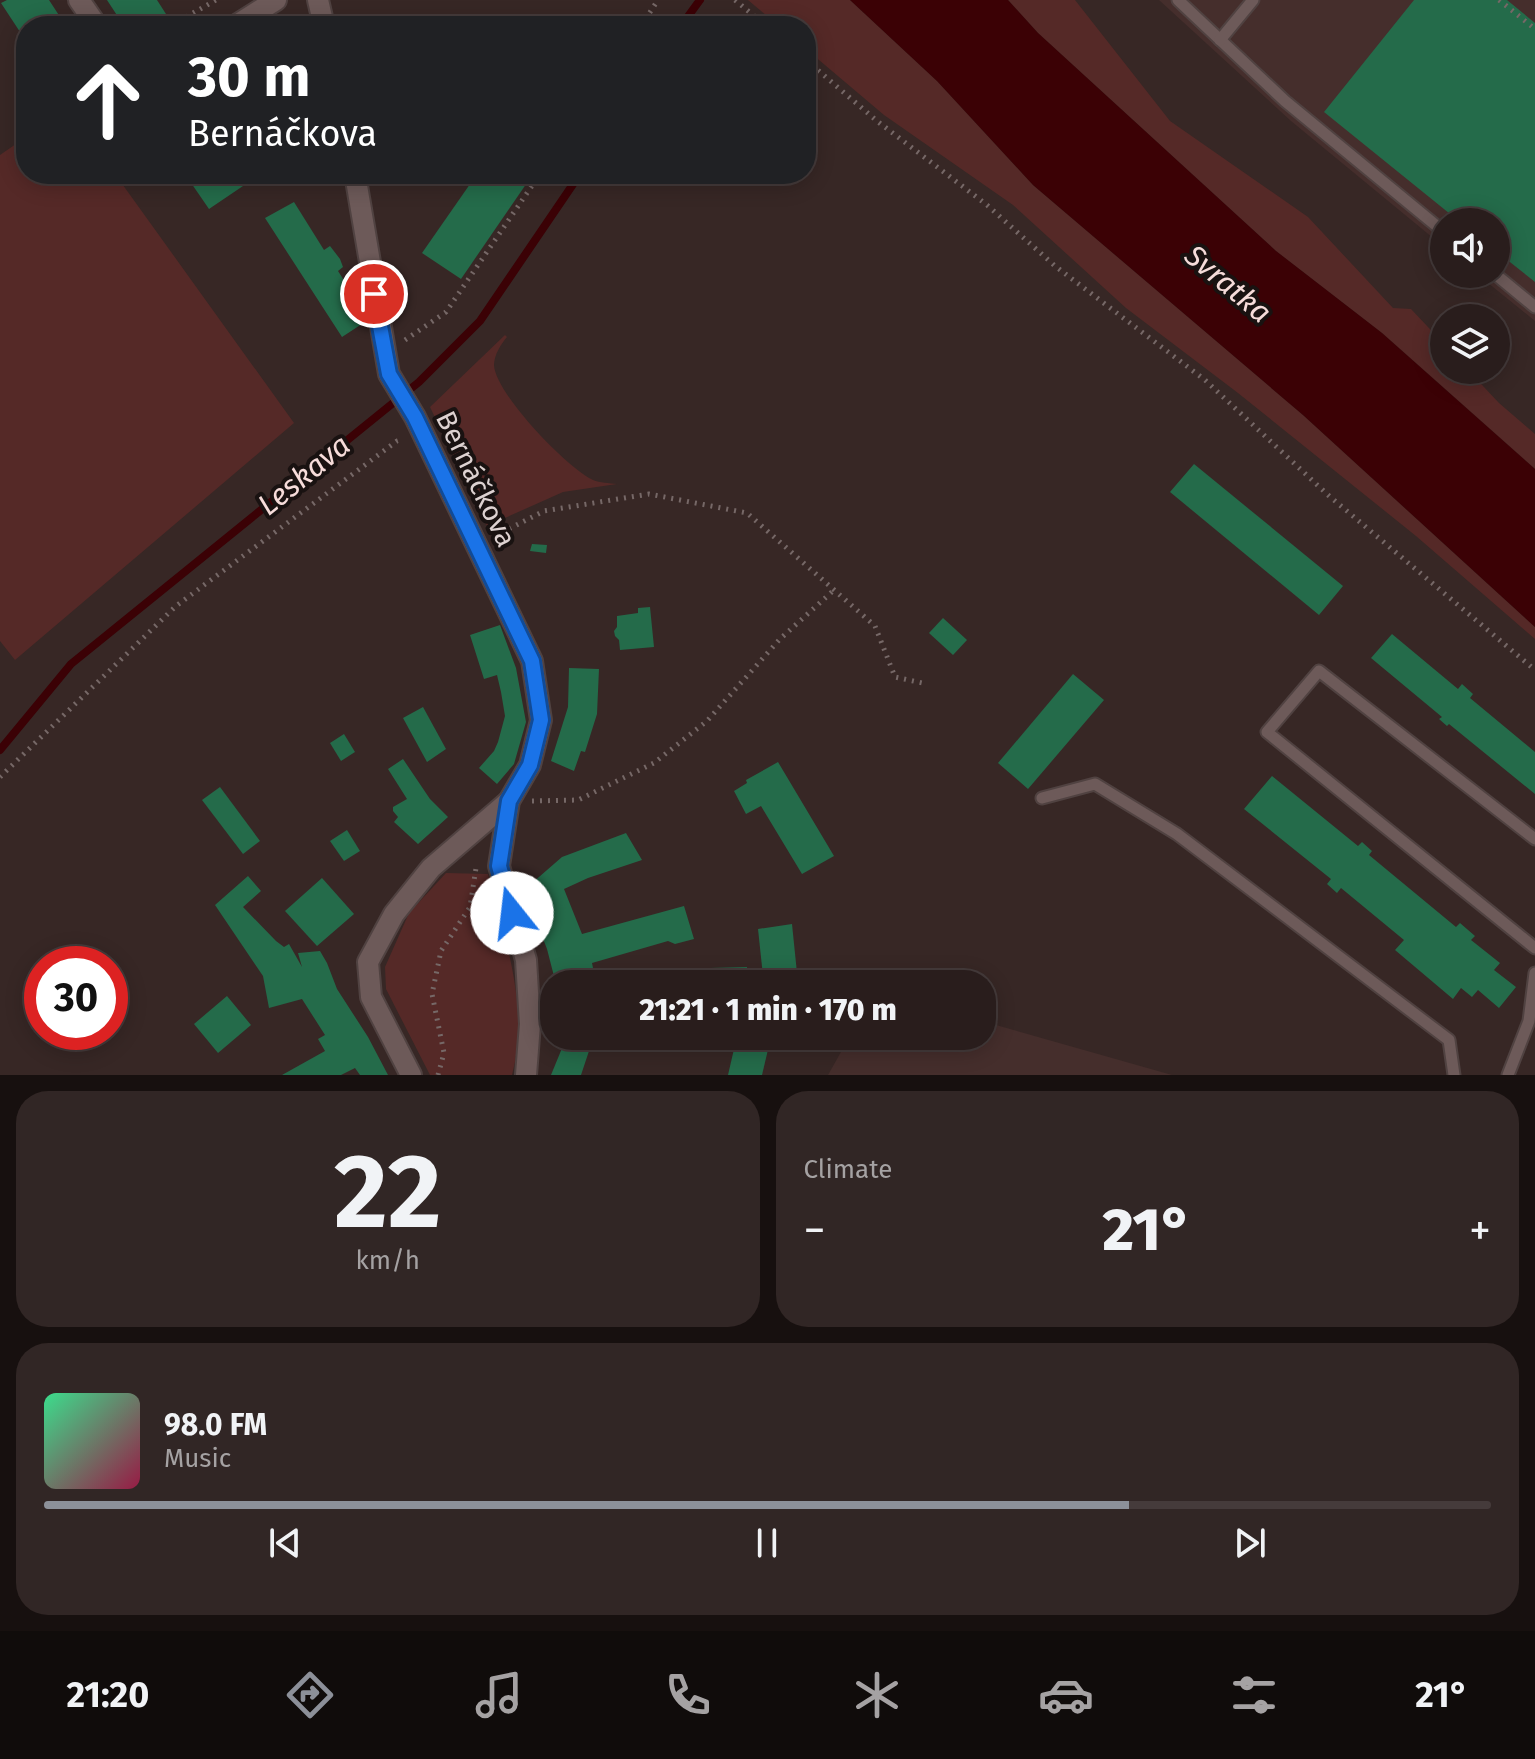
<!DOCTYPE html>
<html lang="en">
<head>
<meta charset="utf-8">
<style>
  :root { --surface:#291d1c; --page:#312625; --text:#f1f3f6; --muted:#a5a2a3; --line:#453b3b; --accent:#8c9099 }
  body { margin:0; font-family:"Fira Sans",sans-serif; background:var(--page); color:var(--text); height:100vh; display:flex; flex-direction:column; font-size:30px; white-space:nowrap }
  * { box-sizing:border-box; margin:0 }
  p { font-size:26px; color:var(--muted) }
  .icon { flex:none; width:44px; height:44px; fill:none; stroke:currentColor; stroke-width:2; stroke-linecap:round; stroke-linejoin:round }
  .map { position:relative; height:1075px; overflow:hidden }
  .side { display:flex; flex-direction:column; gap:16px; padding:16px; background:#17100f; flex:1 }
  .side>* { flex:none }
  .guide { position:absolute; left:16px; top:16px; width:800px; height:168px; border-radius:32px; box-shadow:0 4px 20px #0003,0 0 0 2px var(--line); background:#202124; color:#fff; overflow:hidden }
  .controls { position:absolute; left:1430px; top:208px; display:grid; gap:16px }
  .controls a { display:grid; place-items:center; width:80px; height:80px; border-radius:50%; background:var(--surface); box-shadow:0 4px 20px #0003,0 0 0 2px var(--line); font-size:40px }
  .speed { position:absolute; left:24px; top:946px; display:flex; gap:16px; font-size:40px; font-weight:700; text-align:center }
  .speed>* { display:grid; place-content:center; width:104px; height:104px; border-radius:50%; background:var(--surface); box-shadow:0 4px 20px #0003,0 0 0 2px var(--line); line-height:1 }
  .speed .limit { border:12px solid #d22; background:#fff; color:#111 }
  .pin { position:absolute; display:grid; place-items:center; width:68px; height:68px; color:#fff; margin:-34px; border:4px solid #fff; border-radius:50%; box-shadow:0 2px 8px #0007 }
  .me { position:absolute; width:88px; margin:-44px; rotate:344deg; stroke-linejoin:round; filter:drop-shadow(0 0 6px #0008) }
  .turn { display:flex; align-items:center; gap:28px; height:168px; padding:0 40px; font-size:36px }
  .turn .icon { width:104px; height:104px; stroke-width:2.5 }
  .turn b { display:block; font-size:56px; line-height:68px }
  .big { font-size:60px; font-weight:800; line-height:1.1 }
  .side .card { flex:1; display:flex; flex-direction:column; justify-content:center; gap:12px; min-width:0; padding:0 28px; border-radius:32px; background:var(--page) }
  .side .dial { align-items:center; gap:0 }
  .dial b { font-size:104px; line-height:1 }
  .song { display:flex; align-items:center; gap:24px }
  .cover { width:96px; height:96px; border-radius:12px; background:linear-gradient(135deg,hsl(150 70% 55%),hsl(340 70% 35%)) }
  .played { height:8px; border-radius:4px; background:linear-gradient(90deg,var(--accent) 75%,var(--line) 75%) }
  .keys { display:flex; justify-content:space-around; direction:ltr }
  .heat { display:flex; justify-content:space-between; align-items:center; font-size:44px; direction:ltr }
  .side .tiles { flex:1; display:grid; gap:16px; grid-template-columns:1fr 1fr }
  .card:last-child { grid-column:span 2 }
  .trip { position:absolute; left:540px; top:970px; width:456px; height:80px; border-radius:32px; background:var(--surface); box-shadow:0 4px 20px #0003,0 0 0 2px var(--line); font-weight:800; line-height:80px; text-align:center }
  .menu { display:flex; height:128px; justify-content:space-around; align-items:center; background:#100c0b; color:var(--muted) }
  .menu .icon { width:56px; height:56px }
  .menu .current { color:var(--accent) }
  .menu b { font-size:36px; color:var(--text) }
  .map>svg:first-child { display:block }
</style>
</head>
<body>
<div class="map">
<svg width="1535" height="1075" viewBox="0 0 1535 1075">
  <rect width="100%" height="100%" fill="#372725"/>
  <!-- built -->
  <g fill="#452e2c">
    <polygon points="1159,0 1535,0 1535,321 1477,274 1496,274 1496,222 1444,222 1444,247 1291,121"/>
    <polygon points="982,1021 1172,1075 828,1075 850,1036 982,1036"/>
  </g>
  <!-- green -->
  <g fill="#552927">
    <polygon points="748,0 850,0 937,81 1033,185 1303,415 1535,627 1535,639 1416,536 1238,393 1126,308 1013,205 884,115 806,49 806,26 779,26"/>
    <polygon points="1008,0 1075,0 1170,121 1308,217 1393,308 1411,309 1444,344 1444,370 1468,370 1499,403 1535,434 1535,469 1382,333 1276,251 1038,33"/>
    <polygon points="26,137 26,174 115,174 294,423 15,660 0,641 0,155"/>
    <path d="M505,335L507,337C501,344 494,355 494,365C495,393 567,468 593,480C600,483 609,483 617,484L563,492L487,526L430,407Z"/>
    <path d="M446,873L488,874C505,938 530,1009 512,1075H430L386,989L385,967L409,913Z"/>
  </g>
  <!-- water -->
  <polygon fill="#3b0105" points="850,0 1008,0 1038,33 1276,251 1382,333 1535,469 1535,627 1303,415 1033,185 937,81"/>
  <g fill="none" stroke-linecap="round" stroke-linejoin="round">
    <!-- stream -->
    <g stroke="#3b0105" stroke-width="8">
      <polyline points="681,26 700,0"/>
      <polyline points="0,750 71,664 419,382 480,321 580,174"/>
    </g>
  </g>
  <!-- building -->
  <g fill="#246b4a">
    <polygon points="7,0 49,0 66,26 26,26 26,49 19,38 22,35 1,3"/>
    <polygon points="107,0 157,0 166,14 147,26 124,26"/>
    <polygon points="1414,0 1507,0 1535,23 1535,282 1496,251 1496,222 1460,222 1324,112"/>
    <polygon points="181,174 236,174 243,186 209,209 187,177 184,179"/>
    <polygon points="477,174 533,174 461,279 422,253"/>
    <polygon points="294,202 324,250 330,246 340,259 343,267 338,271 367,316 363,319 365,322 342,337 265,218"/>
    <polygon points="1194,464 1343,586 1319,615 1170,492"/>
    <polygon points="532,544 547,545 546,553 530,551"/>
    <polygon points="650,607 654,647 620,650 619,640 615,636 614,631 617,627 617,616 638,613 638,608"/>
    <polygon points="943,618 967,640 953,655 929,633"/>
    <polygon points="500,625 516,668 526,722 514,764 497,784 479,768 494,751 498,742 505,716 501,692 497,675 484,679 470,635"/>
    <polygon points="1392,634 1458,689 1462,684 1473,694 1470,698 1535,752 1535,794 1449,724 1447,726 1439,719 1442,717 1371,658"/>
    <polygon points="569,668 599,669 597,714 585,752 581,751 574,771 551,761 568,707"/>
    <polygon points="1073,674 1104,700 1028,789 998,763"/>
    <polygon points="423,707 446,749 427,762 403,718"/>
    <polygon points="344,734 355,752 341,761 330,743"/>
    <polygon points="403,759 430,799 448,817 418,844 394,822 398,817 393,811 393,807 407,799 388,769"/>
    <polygon points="778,762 834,856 802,874 761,806 746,814 734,791 747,783 746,780"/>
    <polygon points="1272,776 1358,846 1362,842 1372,851 1369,855 1456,927 1460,923 1475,936 1471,940 1500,963 1494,970 1516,987 1499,1008 1478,990 1472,997 1461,988 1453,999 1395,950 1404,940 1341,888 1337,893 1327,884 1331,879 1244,809"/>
    <polygon points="220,787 260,841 243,854 202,800"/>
    <polygon points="347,830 360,851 344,861 330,841"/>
    <polygon points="626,833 642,860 588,878 564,889 582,934 684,906 694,939 675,944 668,941 592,963 593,968 581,971 585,984 556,984 547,949 524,890 562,857"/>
    <polygon points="248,876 261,891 243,907 276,941 284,947 289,944 302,967 298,953 320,951 327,963 337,989 368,1037 388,1075 360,1075 355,1068 341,1075 282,1075 325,1051 318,1039 325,1035 302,999 269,1008 263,976 215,905"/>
    <polygon points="322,878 354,914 317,946 285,911"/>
    <polygon points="792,924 797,973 763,976 758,929"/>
    <polygon points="747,967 748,984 712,984 710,968"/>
    <polygon points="679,968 681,984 599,984 599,982"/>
    <polygon points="227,996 251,1025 218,1053 194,1024"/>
    <polygon points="567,1036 594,1036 581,1075 551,1075"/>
    <polygon points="737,1036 771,1037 762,1075 728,1075"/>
  </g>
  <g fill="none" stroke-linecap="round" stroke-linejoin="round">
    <!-- service casing -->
    <g stroke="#504241" stroke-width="15">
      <g id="service">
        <polyline points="1178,0 1285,101 1444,232"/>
        <polyline points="1220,40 1253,0"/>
        <polyline points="1495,274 1535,307"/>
        <polyline points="1042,798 1095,784 1177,834 1449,1040 1454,1075"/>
        <polyline points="1535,839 1319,671 1267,732 1535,948"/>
        <polyline points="1508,1075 1529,1021 1535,973"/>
      </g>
    </g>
    <!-- minor casing -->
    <g stroke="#504241" stroke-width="24">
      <g id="minor">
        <polyline points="79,0 97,26"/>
        <polyline points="318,0 324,26"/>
        <polyline points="235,26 276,0"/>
        <polyline points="355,174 389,374 415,417 532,661 541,720 530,765 509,801 499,866 526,960 530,1024 526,1075"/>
        <polyline points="411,1075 371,997 368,962 394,914 431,868 509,801"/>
      </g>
    </g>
    <!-- path -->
    <g stroke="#766867" stroke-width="5" stroke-dasharray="2 6" stroke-linecap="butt">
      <polyline points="735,0 766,26"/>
      <polyline points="1499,0 1535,29"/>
      <polyline points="164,26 179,21 216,0"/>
      <polyline points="641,26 658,0"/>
      <polyline points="806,60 877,121 987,205 1055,266 1205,380 1328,495 1535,670"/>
      <polyline points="405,340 446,312 540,174"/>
      <polyline points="495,536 544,511 649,494 747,513 875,626 895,677 927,684"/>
      <polyline points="0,777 176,606 397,441 403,439"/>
      <polyline points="532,801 578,800 654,763 707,721 780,639 834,590"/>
      <polyline points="438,1075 444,1053 432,994 441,951 470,907 476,868"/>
    </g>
    <!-- service -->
    <use href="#service" stroke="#6d5a59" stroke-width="11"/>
    <!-- minor -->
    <use href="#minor" stroke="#6d5a59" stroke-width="20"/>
  </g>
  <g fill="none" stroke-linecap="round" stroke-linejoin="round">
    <!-- route casing -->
    <g stroke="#114b97" stroke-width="20">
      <polyline id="route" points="374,294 389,374 415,417 532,661 541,720 530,765 509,801 499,866 512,913"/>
    </g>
    <!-- route -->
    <use href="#route" stroke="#1a73e8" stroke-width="14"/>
  </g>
  <g text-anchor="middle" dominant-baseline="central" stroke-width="8" stroke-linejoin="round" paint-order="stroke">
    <!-- street labels -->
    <g font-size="28" fill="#ddd2d1" stroke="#191211">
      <text transform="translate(476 479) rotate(64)">Bernáčkova</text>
    </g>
    <!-- water labels -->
    <g font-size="30" font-style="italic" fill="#f6dcda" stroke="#191211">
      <text transform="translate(1228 284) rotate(40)">Svratka</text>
      <text transform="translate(304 475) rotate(-39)">Leskava</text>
    </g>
  </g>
</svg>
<div class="controls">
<a><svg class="icon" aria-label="sound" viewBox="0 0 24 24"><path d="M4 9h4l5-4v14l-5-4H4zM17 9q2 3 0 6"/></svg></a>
<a><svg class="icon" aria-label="layers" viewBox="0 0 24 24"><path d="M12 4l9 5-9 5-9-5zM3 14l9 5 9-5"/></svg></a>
</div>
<div class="speed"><div class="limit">30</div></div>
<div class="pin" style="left:374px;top:294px;background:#d93025"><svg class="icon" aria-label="arrive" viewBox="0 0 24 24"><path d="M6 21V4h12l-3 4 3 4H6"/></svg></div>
<svg class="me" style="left:512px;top:913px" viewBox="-20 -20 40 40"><circle r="19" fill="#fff"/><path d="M0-13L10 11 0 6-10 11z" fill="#1a73e8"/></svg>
<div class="trip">21:21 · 1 min · 170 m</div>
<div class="guide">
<div class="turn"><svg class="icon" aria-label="ahead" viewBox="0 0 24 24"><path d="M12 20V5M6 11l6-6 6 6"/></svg><div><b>30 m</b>Bernáčkova</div></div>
</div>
</div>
<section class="side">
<div class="tiles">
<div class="card dial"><b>22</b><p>km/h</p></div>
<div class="card"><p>Climate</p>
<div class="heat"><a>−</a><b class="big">21°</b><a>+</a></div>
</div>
<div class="card">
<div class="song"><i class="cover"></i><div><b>98.0 FM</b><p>Music</p></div></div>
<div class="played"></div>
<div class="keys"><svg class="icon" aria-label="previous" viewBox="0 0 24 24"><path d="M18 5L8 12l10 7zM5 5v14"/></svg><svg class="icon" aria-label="pause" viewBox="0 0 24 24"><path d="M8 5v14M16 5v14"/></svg><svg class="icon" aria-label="next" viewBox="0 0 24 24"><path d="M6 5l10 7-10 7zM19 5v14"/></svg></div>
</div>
</div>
</section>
<nav class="menu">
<b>21:20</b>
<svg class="icon current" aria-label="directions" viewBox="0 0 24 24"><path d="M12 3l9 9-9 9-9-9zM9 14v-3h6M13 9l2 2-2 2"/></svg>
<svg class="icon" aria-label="music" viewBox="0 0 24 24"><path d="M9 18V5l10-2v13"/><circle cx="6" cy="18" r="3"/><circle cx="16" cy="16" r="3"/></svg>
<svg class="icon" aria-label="phone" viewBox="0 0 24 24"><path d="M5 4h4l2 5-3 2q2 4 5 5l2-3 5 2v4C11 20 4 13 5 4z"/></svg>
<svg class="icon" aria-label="climate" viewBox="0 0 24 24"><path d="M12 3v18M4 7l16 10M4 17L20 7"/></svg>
<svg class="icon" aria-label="car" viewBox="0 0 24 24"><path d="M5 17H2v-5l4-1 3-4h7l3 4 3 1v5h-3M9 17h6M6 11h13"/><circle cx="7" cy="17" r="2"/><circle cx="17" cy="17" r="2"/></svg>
<svg class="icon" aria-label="filters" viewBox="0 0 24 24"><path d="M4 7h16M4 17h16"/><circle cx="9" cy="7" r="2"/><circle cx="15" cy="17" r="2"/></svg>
<b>21°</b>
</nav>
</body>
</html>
